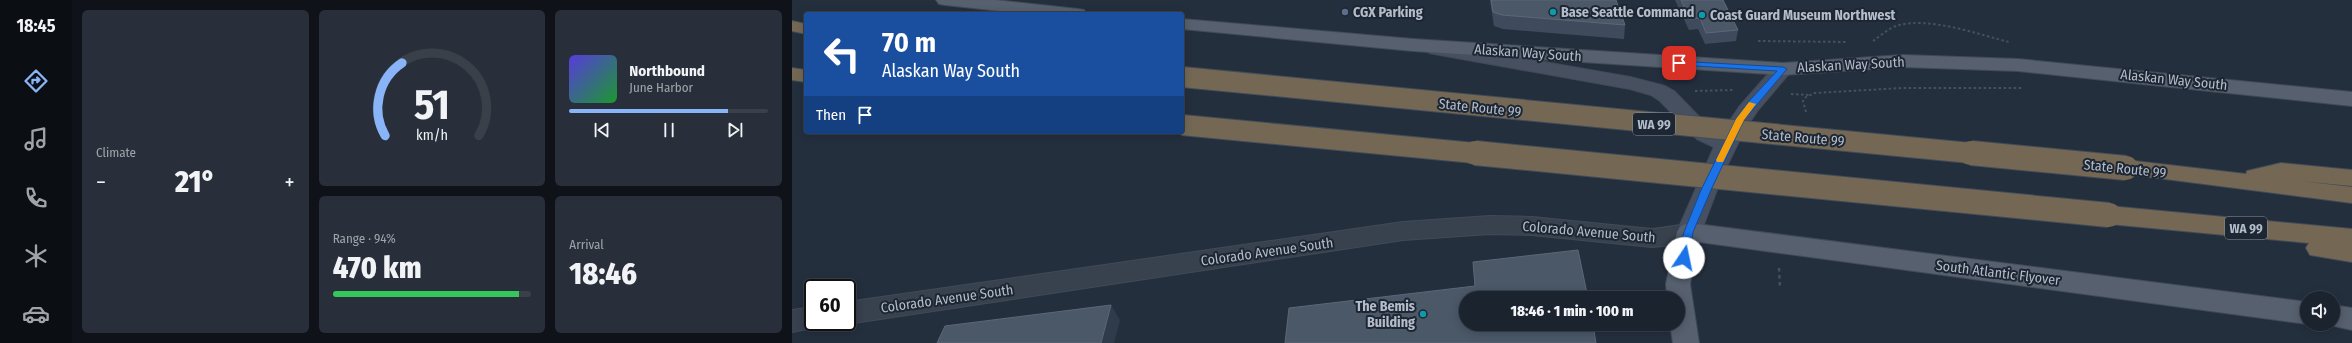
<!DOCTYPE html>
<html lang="en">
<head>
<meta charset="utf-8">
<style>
  :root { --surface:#1b232e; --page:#282f3a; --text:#f1f3f6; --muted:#a0a4aa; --line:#39404a; --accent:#8ab4f8 }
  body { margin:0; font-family:"Fira Sans Condensed",sans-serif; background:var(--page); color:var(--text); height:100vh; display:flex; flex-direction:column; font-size:15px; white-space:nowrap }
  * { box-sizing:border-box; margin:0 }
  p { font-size:13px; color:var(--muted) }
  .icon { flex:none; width:22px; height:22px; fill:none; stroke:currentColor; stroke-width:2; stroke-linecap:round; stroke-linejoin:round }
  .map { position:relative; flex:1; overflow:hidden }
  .details { display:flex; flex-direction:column; gap:10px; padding:10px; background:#0f1319; width:720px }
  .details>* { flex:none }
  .guide { position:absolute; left:12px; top:12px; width:380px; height:122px; border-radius:4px; box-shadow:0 2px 10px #0003,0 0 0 1px var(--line); background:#1a4fa0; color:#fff; overflow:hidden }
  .buttons { position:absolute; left:1508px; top:291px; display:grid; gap:8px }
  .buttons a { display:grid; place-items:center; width:40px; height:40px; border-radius:50%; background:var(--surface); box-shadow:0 2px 10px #0003,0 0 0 1px var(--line); font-size:20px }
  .speed { position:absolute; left:12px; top:279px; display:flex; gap:8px; font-size:20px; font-weight:700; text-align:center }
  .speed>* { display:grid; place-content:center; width:52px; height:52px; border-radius:50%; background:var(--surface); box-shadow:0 2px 10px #0003,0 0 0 1px var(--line); line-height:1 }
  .speed .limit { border:2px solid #111; border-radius:6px; background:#fff; color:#111 }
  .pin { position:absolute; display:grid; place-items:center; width:34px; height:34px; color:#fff; margin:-17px; border-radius:8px; box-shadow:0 2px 6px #0006 }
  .me { position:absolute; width:44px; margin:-22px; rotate:11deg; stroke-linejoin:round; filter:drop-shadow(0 0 3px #0008) }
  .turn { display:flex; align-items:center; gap:14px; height:84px; padding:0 12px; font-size:18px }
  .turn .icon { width:52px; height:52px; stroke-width:2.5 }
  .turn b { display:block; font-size:28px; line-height:34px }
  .then { display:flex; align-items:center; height:38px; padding:0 12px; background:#0003; gap:8px; font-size:15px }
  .big { font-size:30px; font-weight:800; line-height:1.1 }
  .details .widget { flex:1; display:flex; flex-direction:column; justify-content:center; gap:6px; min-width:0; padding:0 14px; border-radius:6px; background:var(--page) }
  .details .dial { align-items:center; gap:0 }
  .dial svg { height:104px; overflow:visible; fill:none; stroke:var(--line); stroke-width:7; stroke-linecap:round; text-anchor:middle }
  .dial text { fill:var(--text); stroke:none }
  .song { display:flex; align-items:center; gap:12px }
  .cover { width:48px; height:48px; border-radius:6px; background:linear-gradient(135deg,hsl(250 70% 55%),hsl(130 70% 35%)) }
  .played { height:4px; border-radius:2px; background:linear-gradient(90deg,var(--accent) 80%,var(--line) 80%) }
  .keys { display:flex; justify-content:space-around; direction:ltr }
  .heat { display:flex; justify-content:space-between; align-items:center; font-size:22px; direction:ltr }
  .charge { height:6px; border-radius:3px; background:linear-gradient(90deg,#34c759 94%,var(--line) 0) }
  .details .tiles { flex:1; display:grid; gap:10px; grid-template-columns:repeat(3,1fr) }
  .widget:first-child { grid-row:span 2 }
  .trip { position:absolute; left:667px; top:291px; width:226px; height:40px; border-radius:20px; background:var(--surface); box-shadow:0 2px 10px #0003,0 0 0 1px var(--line); font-weight:800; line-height:40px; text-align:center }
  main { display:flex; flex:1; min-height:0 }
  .tabs { display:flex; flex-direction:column; width:72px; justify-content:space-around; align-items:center; background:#0b0e12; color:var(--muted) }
  .tabs .icon { width:28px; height:28px }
  .tabs .active { color:var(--accent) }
  .tabs b { font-size:18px; color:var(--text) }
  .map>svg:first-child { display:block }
</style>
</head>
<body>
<main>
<nav class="tabs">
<b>18:45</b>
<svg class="icon active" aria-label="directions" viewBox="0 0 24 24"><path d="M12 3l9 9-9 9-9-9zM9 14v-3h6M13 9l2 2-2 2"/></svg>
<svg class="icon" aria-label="music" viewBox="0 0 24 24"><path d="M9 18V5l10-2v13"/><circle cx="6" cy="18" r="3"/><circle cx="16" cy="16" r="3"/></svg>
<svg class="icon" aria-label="phone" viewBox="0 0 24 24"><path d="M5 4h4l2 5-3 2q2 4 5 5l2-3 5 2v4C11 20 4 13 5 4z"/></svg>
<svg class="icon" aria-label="climate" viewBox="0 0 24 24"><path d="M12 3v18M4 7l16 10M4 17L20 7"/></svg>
<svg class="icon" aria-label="car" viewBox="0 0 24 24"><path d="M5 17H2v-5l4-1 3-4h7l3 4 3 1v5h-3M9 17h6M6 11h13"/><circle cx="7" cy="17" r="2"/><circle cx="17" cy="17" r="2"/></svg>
</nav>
<section class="details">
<div class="tiles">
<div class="widget"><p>Climate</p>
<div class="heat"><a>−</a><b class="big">21°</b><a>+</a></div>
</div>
<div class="widget dial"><svg viewBox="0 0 100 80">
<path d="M14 69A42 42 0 1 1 86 69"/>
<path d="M14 69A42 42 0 0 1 27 13" stroke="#8ab4f8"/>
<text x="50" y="56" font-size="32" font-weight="700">51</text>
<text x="50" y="72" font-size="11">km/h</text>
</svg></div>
<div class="widget">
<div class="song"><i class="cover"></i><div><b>Northbound</b><p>June Harbor</p></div></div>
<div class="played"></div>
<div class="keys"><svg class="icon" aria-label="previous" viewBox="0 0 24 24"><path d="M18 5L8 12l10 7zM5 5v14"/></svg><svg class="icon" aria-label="pause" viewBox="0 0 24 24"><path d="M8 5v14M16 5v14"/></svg><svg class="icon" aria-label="next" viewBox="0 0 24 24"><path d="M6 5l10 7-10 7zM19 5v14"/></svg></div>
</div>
<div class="widget"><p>Range · 94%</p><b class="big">470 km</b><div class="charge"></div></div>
<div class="widget"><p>Arrival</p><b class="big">18:46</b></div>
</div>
</section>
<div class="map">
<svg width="1560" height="343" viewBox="0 0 1560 343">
  <rect width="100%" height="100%" fill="#242f3e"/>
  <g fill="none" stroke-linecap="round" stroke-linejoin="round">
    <!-- street casing -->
    <g stroke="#414a57" stroke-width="2">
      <g id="street">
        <path d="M698,216L740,217L860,229C874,228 894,222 905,226L909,232L905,238C890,243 876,246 860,247L740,235L698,234L611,240L55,324L50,322H55V302L611,222Z"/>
        <polygon points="21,307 21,322 32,322 30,326 0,332 0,310"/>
      </g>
    </g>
    <!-- secondary casing -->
    <g stroke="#414a57" stroke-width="2">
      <polygon id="secondary" points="644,43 838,77 873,86 882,91 919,129 929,134 947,107 984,65 991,63 998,65 1001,69 966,110 952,131 931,174 909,232 905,238 897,241 889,238 885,232 922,147 905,139 868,101 859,95 838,89 637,53 635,49 637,45"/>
    </g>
    <!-- primary casing -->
    <g stroke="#414a57" stroke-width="2">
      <g id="primary">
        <polygon points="144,0 203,0 286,9 292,10 295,14 235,14 153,5 147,4"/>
        <polygon points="390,19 621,39 991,63 1111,55 1226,59 1560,92 1560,106 1226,71 1111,67 991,75 621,51 390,29"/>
        <polygon points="897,223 1515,302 1515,324 907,242 898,284 907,343 881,343 878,324 886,324 886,298 875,298 874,284 885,232 889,226"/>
        <polygon points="1541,305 1560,308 1560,330 1533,324 1541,324"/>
      </g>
    </g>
    <!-- highway casing -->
    <g stroke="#434c59" stroke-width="2">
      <g id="highway">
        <polygon points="0,21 14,24 14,34 0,31"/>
        <polygon points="0,68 14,70 14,82 0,80"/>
        <polygon points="1334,160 1454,174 1455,171 1489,163 1560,170 1560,186 1507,181 1560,187 1560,203 1326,173 1323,168 1326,163"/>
        <polygon points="1317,206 1560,229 1560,262 1518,255 1514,248 1517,243 1317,224 1309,221 1305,215 1309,209"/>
      </g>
    </g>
    <!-- path-far1 -->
    <g stroke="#3f5557" stroke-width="2" stroke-dasharray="2.5 2.5" stroke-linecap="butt">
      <polyline points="966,41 1056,42"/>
      <path d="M1081,41C1088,36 1096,29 1104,26C1136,16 1185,34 1217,42"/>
      <polyline points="903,91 942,90"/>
      <polyline points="999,94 1018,95"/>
      <polyline points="1014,112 1011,101 1014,97 1023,93 1110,88 1230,88"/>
    </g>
    <!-- path -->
    <polyline stroke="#3f5557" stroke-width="2.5" stroke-dasharray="3.5 3.5" stroke-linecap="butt" points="987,268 988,289"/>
    <!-- street -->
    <use href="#street" fill="#38414e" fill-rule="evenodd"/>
    <!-- secondary -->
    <use href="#secondary" fill="#465061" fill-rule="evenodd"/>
    <!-- primary -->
    <use href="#primary" fill="#56606e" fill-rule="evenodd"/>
    <!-- highway -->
    <use href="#highway" fill="#746855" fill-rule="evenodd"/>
    <!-- highway-bridge-far1 casing -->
    <g stroke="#434c59" stroke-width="22" stroke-linecap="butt">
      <g id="highway-bridge-far1">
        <polyline points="390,77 1189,154"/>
        <polyline points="390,125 693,154"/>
      </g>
    </g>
    <!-- highway-bridge casing -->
    <g stroke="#434c59" stroke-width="26" stroke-linecap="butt">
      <g id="highway-bridge">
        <polyline points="683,153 1317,215"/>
        <polyline points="1179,153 1334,168"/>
      </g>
    </g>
    <!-- highway-bridge-far1 -->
    <use href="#highway-bridge-far1" stroke="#746855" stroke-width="20"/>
    <!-- highway-bridge -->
    <use href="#highway-bridge" stroke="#746855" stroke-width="24"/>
  </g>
  <!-- wall -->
  <g fill="#3f4b5c">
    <polygon points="698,0 824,0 833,25 832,39 711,29 702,26"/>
    <polygon points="883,0 931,0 946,30 944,41 913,44 906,29 897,30"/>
  </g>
  <!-- shaded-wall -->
  <polygon fill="#2f3b4b" points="319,305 328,320 322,343 309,343"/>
  <!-- building -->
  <g fill="#4b5868" stroke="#5c6777">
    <polygon points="699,0 824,0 833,25 710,15 701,12"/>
    <polygon points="889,0 931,0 946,30 914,33 908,18 898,19"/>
    <polygon points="786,250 796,298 674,298 674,324 801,324 804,343 493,343 497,308 683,286 681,262"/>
    <polygon points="319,305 309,343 145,343 153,326"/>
  </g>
  <!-- route -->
  <polygon fill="#1a73e8" stroke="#114b97" points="884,61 991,67 995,69 952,120 919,190 901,232 897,258 892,262 886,258 892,232 909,190 944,119 958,100 985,71 887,65 883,63"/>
  <!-- slow -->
  <polygon fill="#f59e0b" points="957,102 964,104 952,120 931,162 925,162 924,160 944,119"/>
  <!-- markers -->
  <circle fill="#5c6f8a" stroke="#1d2633" stroke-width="1.5" cx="553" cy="12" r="4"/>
  <g fill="#0f9aa8" stroke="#1d2633" stroke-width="1.5">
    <circle cx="761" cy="12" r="4"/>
    <circle cx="910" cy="15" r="4"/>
    <circle cx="631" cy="314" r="4"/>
  </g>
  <g text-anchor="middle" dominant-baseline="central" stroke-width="4" stroke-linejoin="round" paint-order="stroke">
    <!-- shield labels -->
    <g fill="#1d2633" stroke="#878f9c" stroke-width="1">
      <rect x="841" y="113" width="42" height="22" rx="3"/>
      <rect x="1433" y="217" width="42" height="22" rx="3"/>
    </g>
    <g font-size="13" font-weight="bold" fill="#b4bcc9">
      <text x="862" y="124">WA 99</text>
      <text x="1454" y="228">WA 99</text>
    </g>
    <!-- poi labels -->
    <g font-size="14" font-weight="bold" fill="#b4bcc9" stroke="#1d2633" text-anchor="start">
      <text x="561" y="12">CGX Parking</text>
      <text x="769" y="12">Base Seattle Command</text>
      <text x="918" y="15">Coast Guard Museum Northwest</text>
      <text x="623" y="306" text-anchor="end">The Bemis<tspan x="623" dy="16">Building</tspan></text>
    </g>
    <!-- street labels -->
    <g font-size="14" fill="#b4bcc9" stroke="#1d2633">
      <text transform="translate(736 53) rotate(4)">Alaskan Way South</text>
      <text transform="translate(1059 65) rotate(-3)">Alaskan Way South</text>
      <text transform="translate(1382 80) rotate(6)">Alaskan Way South</text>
      <text transform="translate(688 108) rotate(6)">State Route 99</text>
      <text transform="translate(1011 138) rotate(5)">State Route 99</text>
      <text transform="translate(1333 169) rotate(6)">State Route 99</text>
      <text transform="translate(797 232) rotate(5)">Colorado Avenue South</text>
      <text transform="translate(475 252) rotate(-8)">Colorado Avenue South</text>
      <text transform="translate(1206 273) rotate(7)">South Atlantic Flyover</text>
      <text transform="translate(155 299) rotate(-8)">Colorado Avenue South</text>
    </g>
  </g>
</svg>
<div class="buttons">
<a><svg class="icon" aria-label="sound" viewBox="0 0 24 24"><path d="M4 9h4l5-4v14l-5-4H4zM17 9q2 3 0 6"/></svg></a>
</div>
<div class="speed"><div class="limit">60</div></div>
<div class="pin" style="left:887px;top:63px;background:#d93025"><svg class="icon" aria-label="arrive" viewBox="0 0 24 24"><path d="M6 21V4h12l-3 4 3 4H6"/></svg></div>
<svg class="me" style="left:892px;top:258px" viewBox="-20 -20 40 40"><circle r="19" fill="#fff"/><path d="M0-13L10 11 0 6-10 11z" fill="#1a73e8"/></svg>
<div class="trip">18:46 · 1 min · 100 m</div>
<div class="guide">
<div class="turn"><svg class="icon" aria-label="left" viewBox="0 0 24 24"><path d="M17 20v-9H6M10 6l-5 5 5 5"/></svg><div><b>70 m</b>Alaskan Way South</div></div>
<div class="then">Then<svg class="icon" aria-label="arrive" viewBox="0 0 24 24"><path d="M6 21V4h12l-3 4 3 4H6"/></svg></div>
</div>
</div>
</main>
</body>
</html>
